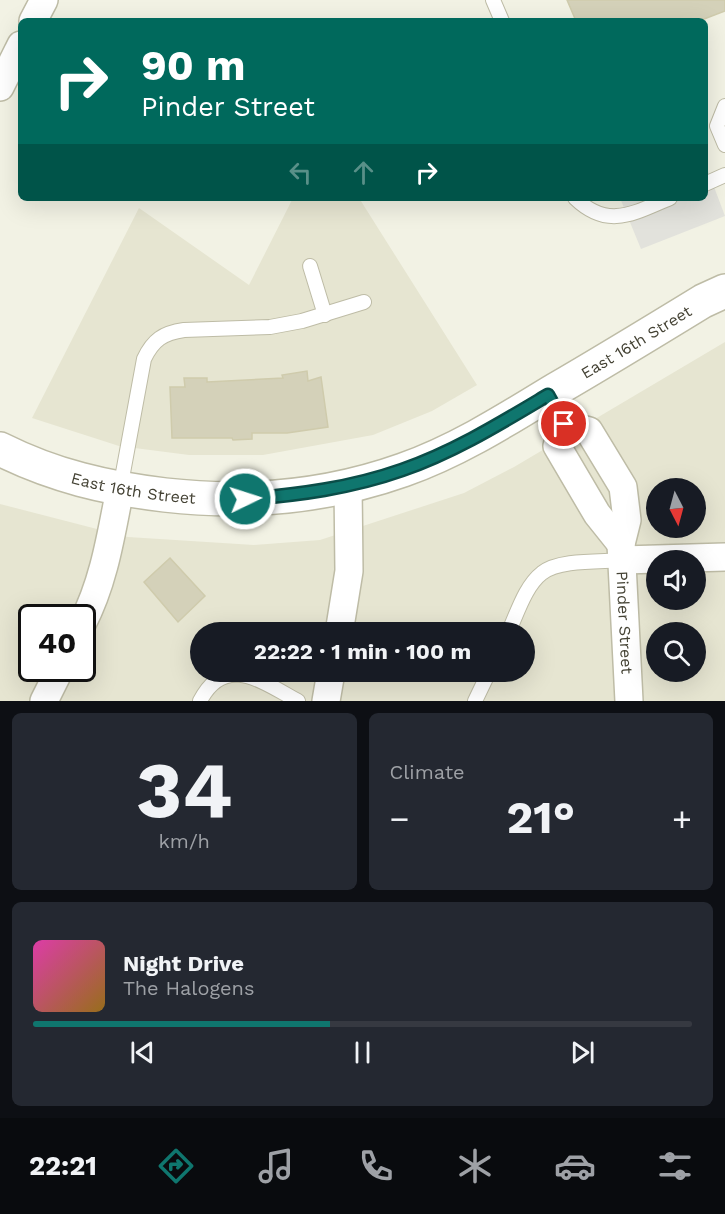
<!DOCTYPE html>
<html lang="en">
<head>
<meta charset="utf-8">
<style>
  :root { --surface:#171b24; --page:#242831; --text:#f1f3f6; --muted:#9ea1a6; --line:#363941; --accent:#0f766e }
  body { margin:0; font-family:"Work Sans",sans-serif; background:var(--page); color:var(--text); height:100vh; display:flex; flex-direction:column; font-size:22px; white-space:nowrap }
  * { box-sizing:border-box; margin:0 }
  p { font-size:20px; color:var(--muted) }
  .icon { flex:none; width:33px; height:33px; fill:none; stroke:currentColor; stroke-width:2; stroke-linecap:round; stroke-linejoin:round }
  .map { position:relative; height:701px; overflow:hidden }
  .sheet { display:flex; flex-direction:column; gap:12px; padding:12px; background:#0d0f14; flex:1 }
  .sheet>* { flex:none }
  .top-card { position:absolute; left:18px; top:18px; width:690px; height:183px; border-radius:9px; box-shadow:0 6px 24px #0002; background:#00695c; color:#fff; overflow:hidden }
  .needle { width:39px; rotate:174deg }
  .fabs { position:absolute; left:646px; top:478px; display:grid; gap:12px }
  .fabs a { display:grid; place-items:center; width:60px; height:60px; border-radius:50%; background:var(--surface); box-shadow:0 6px 24px #0002; font-size:30px }
  .speed { position:absolute; left:18px; top:604px; display:flex; gap:12px; font-size:30px; font-weight:700; text-align:center }
  .speed>* { display:grid; place-content:center; width:78px; height:78px; border-radius:50%; background:var(--surface); box-shadow:0 6px 24px #0002; line-height:1 }
  .speed .limit { border:3px solid #111; border-radius:9px; background:#fff; color:#111 }
  .pin { position:absolute; display:grid; place-items:center; width:51px; height:51px; color:#fff; margin:-26px; border:3px solid #fff; border-radius:50%; box-shadow:0 2px 6px #0007 }
  .me { position:absolute; width:66px; margin:-33px; rotate:86deg; stroke-linejoin:round; filter:drop-shadow(0 0 4px #0008) }
  .turn { display:flex; align-items:center; gap:21px; height:126px; padding:0 24px; font-size:27px }
  .turn .icon { width:78px; height:78px; stroke-width:2.5 }
  .turn b { display:block; font-size:42px; line-height:51px }
  .lanes { display:flex; align-items:center; height:57px; padding:0 24px; background:#0003; justify-content:center; gap:30px; direction:ltr }
  .lanes .off { opacity:.35 }
  .big { font-size:45px; font-weight:700; line-height:1.1 }
  .sheet .widget { flex:1; display:flex; flex-direction:column; justify-content:center; gap:9px; min-width:0; padding:0 21px; border-radius:9px; background:var(--page) }
  .sheet .dial { align-items:center; gap:0 }
  .dial b { font-size:78px; line-height:1 }
  .song { display:flex; align-items:center; gap:18px }
  .cover { width:72px; height:72px; border-radius:9px; background:linear-gradient(135deg,hsl(320 70% 55%),hsl(40 70% 35%)) }
  .played { height:6px; border-radius:3px; background:linear-gradient(90deg,var(--accent) 45%,var(--line) 45%) }
  .keys { display:flex; justify-content:space-around; direction:ltr }
  .heat { display:flex; justify-content:space-between; align-items:center; font-size:33px; direction:ltr }
  .sheet .tiles { flex:1; display:grid; gap:12px; grid-template-columns:1fr 1fr }
  .widget:last-child { grid-column:span 2 }
  .trip { position:absolute; left:190px; top:622px; width:345px; height:60px; border-radius:30px; background:var(--surface); box-shadow:0 6px 24px #0002; font-weight:700; line-height:60px; text-align:center }
  .dock { display:flex; height:96px; justify-content:space-around; align-items:center; background:#090b0e; color:var(--muted) }
  .dock .icon { width:42px; height:42px }
  .dock .active { color:var(--accent) }
  .dock b { font-size:27px; color:var(--text) }
  .map>svg:first-child { display:block }
</style>
</head>
<body>
<div class="map">
<svg width="725" height="701" viewBox="0 0 725 701">
  <rect width="100%" height="100%" fill="#f2f2e4"/>
  <!-- residential -->
  <g fill="#e6e5d1" fill-rule="evenodd">
    <polygon points="293,198 359,198 477,385 432,411 373,435 263,455 189,455 119,446 32,418 139,208 249,285"/>
    <path d="M725,342V701H0V504L128,537L254,545L320,540L464,493L514,467ZM657,489H696V528H657ZM657,561H696V600H657ZM32,618H82V669H32ZM201,633H525V672H201ZM657,633H696V672H657Z"/>
  </g>
  <!-- parking -->
  <polygon fill="#e2e2dc" points="705,163 725,216 641,249 620,198 705,198"/>
  <!-- building -->
  <g fill="#d4d1b9" stroke="#cfcbac" stroke-width="1.5">
    <polygon points="567,0 725,0 725,11 699,21 576,21"/>
    <polygon points="307,371 308,381 321,377 328,427 287,433 252,433 252,439 233,440 232,438 172,438 170,387 185,387 184,378 207,378 207,382 283,378 282,375"/>
    <polygon points="170,558 205,596 178,622 144,582"/>
  </g>
  <g fill="none" stroke-linecap="round" stroke-linejoin="round">
    <!-- service casing -->
    <g stroke="#bebca6" stroke-width="16">
      <g id="service">
        <polyline points="493,0 502,21"/>
        <polyline points="725,106 717,126 725,145"/>
        <polyline points="705,184 725,175"/>
        <path d="M575,198C608,230 634,213 670,198"/>
        <polyline points="310,266 325,315"/>
        <path d="M120,489L144,359C153,340 163,333 184,330L270,327L302,321L364,302"/>
        <path d="M508,633C517,614 525,586 542,573C559,559 602,562 623,560"/>
        <path d="M200,701C225,652 264,683 298,701"/>
        <polyline points="475,701 489,672"/>
      </g>
    </g>
    <!-- minor casing -->
    <g stroke="#bebca6" stroke-width="30">
      <g id="minor">
        <polyline points="33,21 44,0"/>
        <polyline points="0,87 21,45"/>
        <polyline points="556,409 564,424 557,446 597,514 621,544"/>
        <path id="s1" d="M564,424L589,431L623,487L627,520L621,544L629,701"/>
        <polyline points="623,560 725,557"/>
        <path d="M82,624C104,582 111,535 120,489"/>
        <polyline points="339,633 349,571 348,485"/>
        <polyline points="44,701 60,669"/>
        <polyline points="326,701 331,672"/>
      </g>
    </g>
    <!-- tertiary casing -->
    <g stroke="#bebca6" stroke-width="36">
      <g id="tertiary">
        <path id="s2" d="M0,449C54,476 106,488 165,495C245,504 327,497 403,470C457,451 506,420 555,390C605,361 654,331 703,301L725,291"/>
      </g>
    </g>
    <!-- service -->
    <use href="#service" stroke="#fff" stroke-width="14"/>
    <!-- minor -->
    <use href="#minor" stroke="#fff" stroke-width="27"/>
    <!-- tertiary -->
    <use href="#tertiary" stroke="#fff" stroke-width="33"/>
  </g>
  <g fill="none" stroke-linecap="round" stroke-linejoin="round">
    <!-- route casing -->
    <g stroke="#0a4d48" stroke-width="15">
      <path id="route" d="M245,499C298,495 351,488 402,470C454,452 501,423 548,395L564,424"/>
    </g>
    <!-- route -->
    <use href="#route" stroke="#0f766e" stroke-width="10"/>
  </g>
  <g text-anchor="middle" dominant-baseline="central" stroke-width="4.5" stroke-linejoin="round" paint-order="stroke">
    <!-- street labels -->
    <g font-size="16" fill="#444234" stroke="#fff">
      <text stroke="none"><textPath href="#s2" startOffset="680">East 16th Street</textPath></text>
      <text stroke="none"><textPath href="#s2" startOffset="140">East 16th Street</textPath></text>
      <text stroke="none"><textPath href="#s1" startOffset="228">Pinder Street</textPath></text>
    </g>
  </g>
</svg>
<div class="fabs">
<a><svg class="needle" viewBox="-14 -14 28 28"><path d="M0-13l5 13h-10z" fill="#e53935"/><path d="M0 13l5-13h-10z" fill="#9ea1a6"/></svg></a>
<a><svg class="icon" aria-label="sound" viewBox="0 0 24 24"><path d="M4 9h4l5-4v14l-5-4H4zM17 9q2 3 0 6"/></svg></a>
<a><svg class="icon" aria-label="search" viewBox="0 0 24 24"><circle cx="10" cy="10" r="6"/><path d="M15 15l6 6"/></svg></a>
</div>
<div class="speed"><div class="limit">40</div></div>
<div class="pin" style="left:564px;top:424px;background:#d93025"><svg class="icon" aria-label="arrive" viewBox="0 0 24 24"><path d="M6 21V4h12l-3 4 3 4H6"/></svg></div>
<svg class="me" style="left:245px;top:499px" viewBox="-20 -20 40 40"><circle r="17" fill="#0f766e" stroke="#fff" stroke-width="3"/><path d="M0-11L8 9 0 5-8 9z" fill="#fff"/></svg>
<div class="trip">22:22 · 1 min · 100 m</div>
<div class="top-card">
<div class="turn"><svg class="icon" aria-label="right" viewBox="0 0 24 24"><path d="M7 20v-9h11M14 6l5 5-5 5"/></svg><div><b>90 m</b>Pinder Street</div></div>
<div class="lanes"><svg class="icon off" aria-label="left" viewBox="0 0 24 24"><path d="M17 20v-9H6M10 6l-5 5 5 5"/></svg><svg class="icon off" aria-label="ahead" viewBox="0 0 24 24"><path d="M12 20V5M6 11l6-6 6 6"/></svg><svg class="icon" aria-label="right" viewBox="0 0 24 24"><path d="M7 20v-9h11M14 6l5 5-5 5"/></svg></div>
</div>
</div>
<section class="sheet">
<div class="tiles">
<div class="widget dial"><b>34</b><p>km/h</p></div>
<div class="widget"><p>Climate</p>
<div class="heat"><a>−</a><b class="big">21°</b><a>+</a></div>
</div>
<div class="widget">
<div class="song"><i class="cover"></i><div><b>Night Drive</b><p>The Halogens</p></div></div>
<div class="played"></div>
<div class="keys"><svg class="icon" aria-label="previous" viewBox="0 0 24 24"><path d="M18 5L8 12l10 7zM5 5v14"/></svg><svg class="icon" aria-label="pause" viewBox="0 0 24 24"><path d="M8 5v14M16 5v14"/></svg><svg class="icon" aria-label="next" viewBox="0 0 24 24"><path d="M6 5l10 7-10 7zM19 5v14"/></svg></div>
</div>
</div>
</section>
<nav class="dock">
<b>22:21</b>
<svg class="icon active" aria-label="directions" viewBox="0 0 24 24"><path d="M12 3l9 9-9 9-9-9zM9 14v-3h6M13 9l2 2-2 2"/></svg>
<svg class="icon" aria-label="music" viewBox="0 0 24 24"><path d="M9 18V5l10-2v13"/><circle cx="6" cy="18" r="3"/><circle cx="16" cy="16" r="3"/></svg>
<svg class="icon" aria-label="phone" viewBox="0 0 24 24"><path d="M5 4h4l2 5-3 2q2 4 5 5l2-3 5 2v4C11 20 4 13 5 4z"/></svg>
<svg class="icon" aria-label="climate" viewBox="0 0 24 24"><path d="M12 3v18M4 7l16 10M4 17L20 7"/></svg>
<svg class="icon" aria-label="car" viewBox="0 0 24 24"><path d="M5 17H2v-5l4-1 3-4h7l3 4 3 1v5h-3M9 17h6M6 11h13"/><circle cx="7" cy="17" r="2"/><circle cx="17" cy="17" r="2"/></svg>
<svg class="icon" aria-label="filters" viewBox="0 0 24 24"><path d="M4 7h16M4 17h16"/><circle cx="9" cy="7" r="2"/><circle cx="15" cy="17" r="2"/></svg>
</nav>
</body>
</html>
